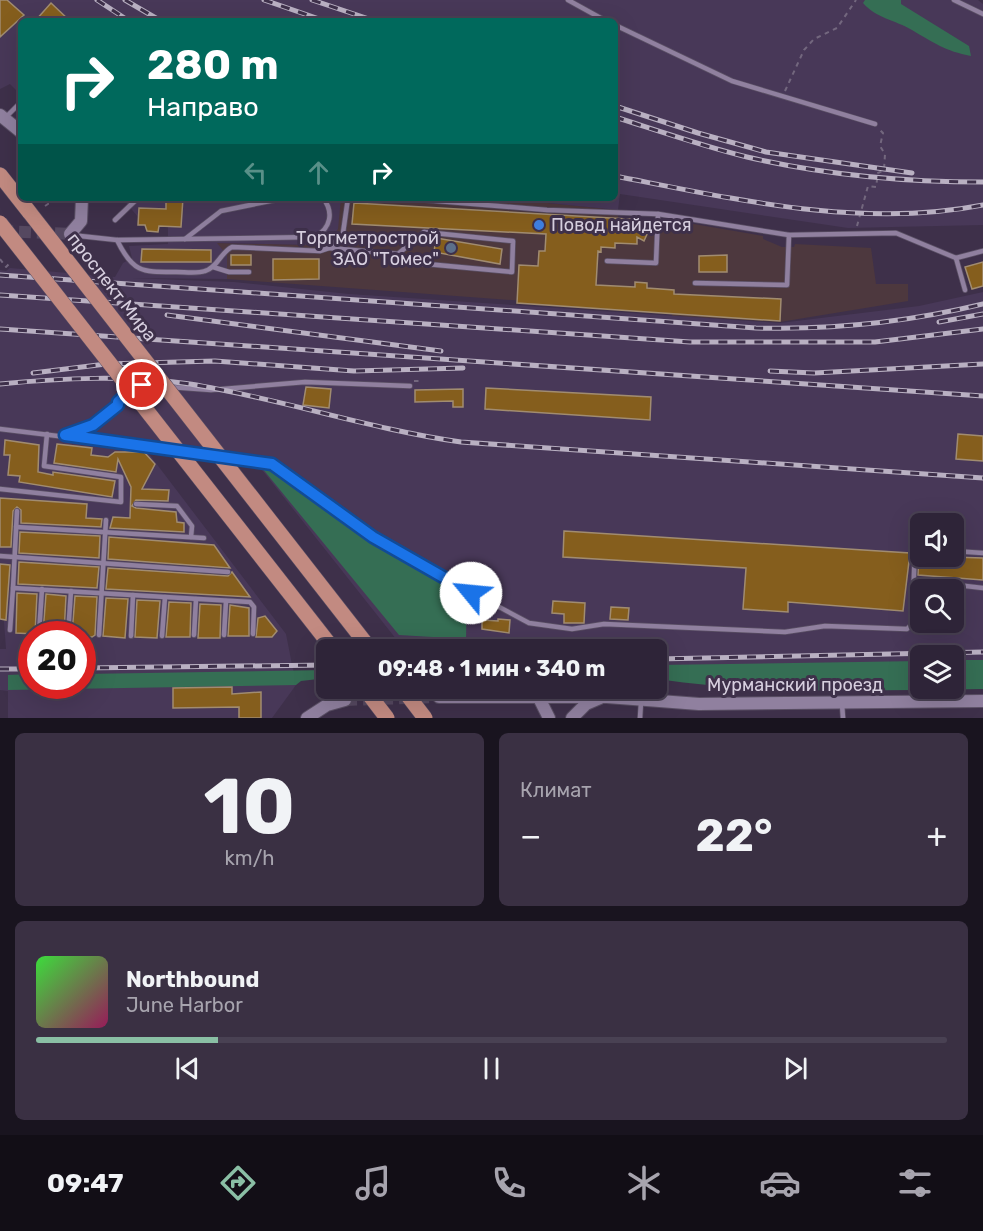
<!DOCTYPE html>
<html lang="ru">
<head>
<meta charset="utf-8">
<style>
  :root { --surface:#2e2438; --page:#3a3043; --text:#f1f3f6; --muted:#a7a4ae; --line:#494153; --accent:#8abfa5 }
  body { margin:0; font-family:Rubik,sans-serif; background:var(--page); color:var(--text); height:100vh; display:flex; flex-direction:column; font-size:22px; white-space:nowrap }
  * { box-sizing:border-box; margin:0 }
  p { font-size:20px; color:var(--muted) }
  .icon { flex:none; width:33px; height:33px; fill:none; stroke:currentColor; stroke-width:2; stroke-linecap:round; stroke-linejoin:round }
  .map { position:relative; height:718px; overflow:hidden }
  .drawer { display:flex; flex-direction:column; gap:15px; padding:15px; background:#19141f; flex:1 }
  .drawer>* { flex:none }
  .banner { position:absolute; left:18px; top:18px; width:600px; height:183px; border-radius:9px; box-shadow:0 6px 24px #0002,0 0 0 2px var(--line); background:#00695c; color:#fff; overflow:hidden }
  .tools { position:absolute; left:910px; top:513px; display:grid; gap:12px }
  .tools a { display:grid; place-items:center; width:54px; height:54px; border-radius:9px; background:var(--surface); box-shadow:0 6px 24px #0002,0 0 0 2px var(--line); font-size:30px }
  .speed { position:absolute; left:18px; top:621px; display:flex; gap:12px; font-size:30px; font-weight:700; text-align:center }
  .speed>* { display:grid; place-content:center; width:78px; height:78px; border-radius:50%; background:var(--surface); box-shadow:0 6px 24px #0002,0 0 0 2px var(--line); line-height:1 }
  .speed .limit { border:9px solid #d22; background:#fff; color:#111 }
  .pin { position:absolute; display:grid; place-items:center; width:51px; height:51px; color:#fff; margin:-26px; border:3px solid #fff; border-radius:50%; box-shadow:0 2px 6px #0007 }
  .me { position:absolute; width:66px; margin:-33px; rotate:298deg; stroke-linejoin:round; filter:drop-shadow(0 0 4px #0008) }
  .turn { display:flex; align-items:center; gap:21px; height:126px; padding:0 30px; font-size:27px }
  .turn .icon { width:78px; height:78px; stroke-width:2.5 }
  .turn b { display:block; font-size:42px; line-height:51px }
  .lanes { display:flex; align-items:center; height:57px; padding:0 30px; background:#0003; justify-content:center; gap:30px; direction:ltr }
  .lanes .off { opacity:.35 }
  .big { font-size:45px; font-weight:700; line-height:1.1 }
  .drawer .widget { flex:1; display:flex; flex-direction:column; justify-content:center; gap:9px; min-width:0; padding:0 21px; border-radius:9px; background:var(--page) }
  .drawer .dial { align-items:center; gap:0 }
  .dial b { font-size:78px; line-height:1 }
  .song { display:flex; align-items:center; gap:18px }
  .cover { width:72px; height:72px; border-radius:9px; background:linear-gradient(135deg,hsl(120 70% 55%),hsl(330 70% 35%)) }
  .played { height:6px; border-radius:3px; background:linear-gradient(90deg,var(--accent) 20%,var(--line) 20%) }
  .keys { display:flex; justify-content:space-around; direction:ltr }
  .heat { display:flex; justify-content:space-between; align-items:center; font-size:33px; direction:ltr }
  .drawer .tiles { flex:1; display:grid; gap:15px; grid-template-columns:1fr 1fr }
  .widget:last-child { grid-column:span 2 }
  .trip { position:absolute; left:316px; top:639px; width:351px; height:60px; border-radius:9px; background:var(--surface); box-shadow:0 6px 24px #0002,0 0 0 2px var(--line); font-weight:700; line-height:60px; text-align:center }
  .tabs { display:flex; height:96px; justify-content:space-around; align-items:center; background:#120e16; color:var(--muted) }
  .tabs .icon { width:42px; height:42px }
  .tabs .selected { color:var(--accent) }
  .tabs b { font-size:27px; color:var(--text) }
  .map>svg:first-child { display:block }
</style>
</head>
<body>
<div class="map">
<svg width="983" height="718" viewBox="0 0 983 718">
  <rect width="100%" height="100%" fill="#3e304a"/>
  <!-- commercial -->
  <polygon fill="#4d383e" points="341,198 498,198 618,210 618,219 645,220 653,223 688,223 752,234 763,236 763,239 782,247 794,247 795,244 871,248 876,284 908,284 908,301 780,322 672,316 673,312 227,279 227,255 216,243 318,245 327,242 333,238"/>
  <!-- built -->
  <g fill="#483858" fill-rule="evenodd">
    <polygon points="7,0 978,0 983,4 983,225 848,228 620,194 618,210 498,198 615,198 615,21 21,21 21,89 18,92 10,84 0,89 0,37 24,15"/>
    <path d="M122,198H341L338,229L327,242L318,245L217,243L227,255V279L132,278L234,282L349,294L780,323L919,306L983,292V669H954V656H921V670L657,673V650L404,649L259,466L146,450L286,634L296,685L272,718H8V691L0,690V649H6L0,568V270L6,271L10,268L115,277L123,263L132,258L129,246L168,244V226H159L158,232L147,231L144,225H138V217ZM921,524H954V556H921ZM921,590H954V622H921ZM32,634H82V686H32Z"/>
  </g>
  <!-- green -->
  <g fill="#356e54">
    <path d="M865,0H901V4L969,46L971,56C945,51 934,43 912,30C895,20 876,18 863,3Z"/>
    <polygon points="262,468 283,477 371,541 467,596 466,639 399,635"/>
    <path d="M954,660H983V689C876,690 763,695 657,679V665L921,661V688H954Z"/>
    <polygon points="327,670 327,678 301,681 296,685 8,690 8,675 31,674 32,686 82,686 83,674"/>
  </g>
  <!-- building -->
  <g fill="#855e1d" stroke="#a18c70" stroke-width="1.5">
    <polygon points="0,0 7,0 24,15 0,37"/>
    <polygon points="51,3 70,21 35,21"/>
    <polygon points="166,198 183,198 181,227 159,226 158,232 147,231 145,225 138,225 139,208 166,209"/>
    <polygon points="354,203 645,220 652,223 644,241 637,237 637,244 615,243 615,248 601,247 601,252 598,251 596,285 635,287 635,282 647,283 647,288 674,290 674,294 781,299 780,321 517,303 519,265 538,266 539,251 545,251 546,234 352,224"/>
    <polygon points="436,238 502,249 500,264 434,252"/>
    <polygon points="142,249 211,250 211,262 141,262"/>
    <rect x="231" y="255" width="20" height="10"/>
    <polygon points="727,255 727,272 699,272 699,256"/>
    <polygon points="273,259 319,259 319,279 273,280"/>
    <polygon points="983,262 983,286 972,289 965,267"/>
    <polygon points="306,387 331,389 329,408 303,405"/>
    <polygon points="486,388 651,397 650,420 485,409"/>
    <polygon points="463,389 463,407 453,407 453,401 415,402 415,390"/>
    <polygon points="958,434 983,436 983,461 956,459"/>
    <polygon points="5,440 39,445 38,472 53,475 53,472 115,481 112,497 19,482 20,476 8,475 10,455 4,455"/>
    <polygon points="57,444 92,448 91,455 108,457 115,452 144,452 155,464 142,489 169,490 168,501 136,500 132,506 136,508 176,512 177,522 184,523 184,532 110,528 113,517 130,518 131,487 118,459 116,472 54,463"/>
    <polygon points="0,498 87,504 86,518 102,519 101,527 21,523 21,510 17,507 13,511 11,547 0,547"/>
    <polygon points="564,531 910,553 903,611 788,602 788,612 743,609 746,568 563,557"/>
    <polygon points="20,532 100,536 99,558 19,553"/>
    <polygon points="109,537 214,545 230,568 108,559"/>
    <polygon points="919,554 921,556 983,558 983,580 918,575"/>
    <polygon points="19,562 99,567 97,588 18,584"/>
    <polygon points="0,564 10,565 6,620 0,619"/>
    <polygon points="108,568 228,576 232,572 250,597 106,589"/>
    <polygon points="17,593 37,594 35,634 16,633"/>
    <polygon points="46,594 66,596 64,634 43,633"/>
    <polygon points="75,596 97,597 95,635 92,637 72,634"/>
    <polygon points="106,598 128,599 125,638 103,636"/>
    <polygon points="137,600 160,601 157,638 135,637"/>
    <polygon points="553,601 585,603 584,623 564,623 564,614 552,613"/>
    <polygon points="169,602 191,603 190,637 166,637"/>
    <polygon points="200,604 221,605 220,638 198,638"/>
    <polygon points="230,605 249,608 249,636 228,636"/>
    <polygon points="611,607 629,608 628,620 610,619"/>
    <polygon points="265,616 277,631 272,637 256,637 258,618"/>
    <polygon points="498,619 510,620 509,633 482,629 482,620 498,621"/>
    <polygon points="232,687 232,694 261,692 261,718 239,718 239,707 173,708 173,688"/>
  </g>
  <g fill="none" stroke-linecap="round" stroke-linejoin="round">
    <!-- secondary-tunnel -->
    <g stroke="#554860" stroke-width="12" stroke-dasharray="12 6" stroke-linecap="butt">
      <polyline points="1,231 70,234"/>
      <polyline points="345,700 439,697"/>
    </g>
    <!-- lane casing -->
    <g stroke="#5a4f64" stroke-width="6">
      <g id="lane">
        <polyline points="568,0 606,21"/>
        <polyline points="954,0 983,14"/>
        <polyline points="615,25 732,81 875,124"/>
        <polyline points="19,50 21,52"/>
        <polyline points="6,117 21,102"/>
        <polyline points="400,198 547,210 658,214 789,235 896,233 956,258"/>
        <polyline points="115,220 138,198"/>
        <path d="M71,235L117,240L315,237C331,228 334,212 323,198"/>
        <polyline points="185,239 221,211 285,198"/>
        <path d="M117,240C133,273 142,272 176,272C185,272 197,274 205,271C217,268 221,252 232,247L320,251L329,248L343,233L348,198"/>
        <polyline points="329,248 398,254 405,262 512,272 513,241 424,232 398,254"/>
        <polyline points="956,258 965,290"/>
        <polyline points="956,258 983,251"/>
        <polyline points="607,261 656,263 658,214"/>
        <polyline points="213,267 229,272 249,272"/>
        <polyline points="695,283 787,285 789,235"/>
        <polyline points="170,387 211,390 305,382 410,386"/>
        <polyline points="0,429 173,450"/>
        <path d="M68,435C76,431 87,429 94,424C120,406 123,384 159,386"/>
        <polyline points="184,451 215,455"/>
        <polyline points="226,457 272,464 404,556 529,623 572,629 604,624 785,632 825,626 907,629 912,624 915,548 921,548"/>
        <polyline points="0,489 121,502 121,477 44,466 47,434"/>
        <polyline points="136,504 177,506 192,526 191,537"/>
        <polyline points="16,527 204,538"/>
        <polyline points="954,551 983,553"/>
        <polyline points="0,556 228,572"/>
        <polyline points="914,580 983,588"/>
        <polyline points="13,588 17,511"/>
        <polyline points="10,630 13,588 250,602 254,607 253,634"/>
        <polyline points="39,633 42,589"/>
        <polyline points="68,634 71,591"/>
        <polyline points="99,635 106,520"/>
        <polyline points="194,635 196,599"/>
        <polyline points="224,635 226,601"/>
        <polyline points="131,636 133,595"/>
        <polyline points="162,636 165,597"/>
        <polyline points="842,704 843,718"/>
        <polyline points="640,718 641,702"/>
      </g>
    </g>
    <!-- secondary casing -->
    <g stroke="#5a4f64" stroke-width="14">
      <g id="secondary">
        <polyline points="0,115 21,132"/>
        <polyline points="70,234 81,221 82,198"/>
        <polyline points="538,696 549,718"/>
        <polyline points="439,697 607,697 699,704 983,701"/>
        <polyline points="307,718 327,705 345,700"/>
        <polyline points="572,718 586,704 600,698"/>
      </g>
    </g>
    <!-- primary casing -->
    <g stroke="#5a4f64" stroke-width="16">
      <polyline id="primary" points="0,175 30,213"/>
    </g>
    <!-- path -->
    <g stroke="#73677e" stroke-width="2" stroke-dasharray="4.5 4.5" stroke-linecap="butt">
      <polyline points="785,91 804,50 814,39 837,28 856,0"/>
      <polyline points="45,206 48,204 46,198"/>
      <polyline points="857,226 868,186 876,187 878,173 884,170 885,154 880,146 883,133 880,130"/>
      <polyline points="0,259 6,267 9,264"/>
      <polyline points="414,381 423,381"/>
    </g>
    <!-- lane -->
    <use href="#lane" stroke="#90809f" stroke-width="4.5"/>
    <!-- secondary -->
    <use href="#secondary" stroke="#90809f" stroke-width="12"/>
    <!-- primary -->
    <use href="#primary" stroke="#c28a81" stroke-width="15"/>
    <!-- rail casing -->
    <g stroke="#b9b0c2" stroke-width="5">
      <g id="rail">
        <polyline points="97,0 129,21"/>
        <polyline points="125,0 161,21"/>
        <polyline points="264,0 325,21"/>
        <polyline points="312,0 375,21"/>
        <polyline points="615,106 698,133 766,152 912,173"/>
        <path d="M615,117C659,131 702,146 747,157C825,175 903,182 983,182"/>
        <path d="M615,176C734,199 862,229 983,205"/>
        <path d="M0,275L756,328C832,330 909,322 983,304"/>
        <polyline points="0,295 690,342 875,342 983,329"/>
        <polyline points="167,315 441,351"/>
        <polyline points="939,322 983,314"/>
        <polyline points="0,329 983,396"/>
        <polyline points="770,371 814,373 983,364"/>
        <polyline points="33,373 106,364 215,361 354,371 463,368"/>
        <path d="M0,384C63,378 127,375 190,384C282,399 369,429 461,442L983,478"/>
        <polyline points="657,659 983,652"/>
        <polyline points="82,668 327,665"/>
        <polyline points="0,669 32,669"/>
      </g>
    </g>
    <!-- rail -->
    <use href="#rail" stroke="#3e304a" stroke-width="3" stroke-dasharray="9" stroke-linecap="butt"/>
    <!-- primary-bridge casing -->
    <g stroke="#5a4f64" stroke-width="16" stroke-linecap="butt">
      <g id="primary-bridge">
        <polyline points="30,213 371,650"/>
        <polyline points="0,223 334,650"/>
        <polyline points="364,688 387,718"/>
        <polyline points="402,688 425,718"/>
      </g>
    </g>
    <!-- primary-bridge -->
    <use href="#primary-bridge" stroke="#c28a81" stroke-width="15"/>
  </g>
  <g fill="none" stroke-linecap="round" stroke-linejoin="round">
    <!-- route casing -->
    <g stroke="#114b97" stroke-width="15">
      <polyline id="route" points="142,385 132,389 118,402 118,405 93,425 65,435 272,464 373,537 471,593"/>
    </g>
    <!-- route -->
    <use href="#route" stroke="#1a73e8" stroke-width="10"/>
  </g>
  <!-- markers -->
  <circle fill="#3f7fe0" stroke="#3e304a" stroke-width="2" cx="539" cy="225" r="6"/>
  <circle fill="#5c6f8a" stroke="#3e304a" stroke-width="2" cx="451" cy="248" r="6"/>
  <g text-anchor="middle" dominant-baseline="central" stroke-width="6" stroke-linejoin="round" paint-order="stroke">
    <!-- poi labels -->
    <g font-size="18" fill="#d7cfdf" stroke="#3e304a" text-anchor="start">
      <text x="551" y="225">Повод найдется</text>
      <text x="439" y="238" text-anchor="end">Торгметрострой<tspan x="439" dy="21">ЗАО "Томес"</tspan></text>
    </g>
    <!-- street labels -->
    <g font-size="18" fill="#d7cfdf" stroke="#3e304a">
      <text transform="translate(112 287) rotate(52)">проспект Мира</text>
      <text x="795" y="685">Мурманский проезд</text>
    </g>
  </g>
</svg>
<div class="tools">
<a><svg class="icon" aria-label="sound" viewBox="0 0 24 24"><path d="M4 9h4l5-4v14l-5-4H4zM17 9q2 3 0 6"/></svg></a>
<a><svg class="icon" aria-label="search" viewBox="0 0 24 24"><circle cx="10" cy="10" r="6"/><path d="M15 15l6 6"/></svg></a>
<a><svg class="icon" aria-label="layers" viewBox="0 0 24 24"><path d="M12 4l9 5-9 5-9-5zM3 14l9 5 9-5"/></svg></a>
</div>
<div class="speed"><div class="limit">20</div></div>
<div class="pin" style="left:142px;top:385px;background:#d93025"><svg class="icon" aria-label="arrive" viewBox="0 0 24 24"><path d="M6 21V4h12l-3 4 3 4H6"/></svg></div>
<svg class="me" style="left:471px;top:593px" viewBox="-20 -20 40 40"><circle r="19" fill="#fff"/><path d="M0-13L10 11 0 6-10 11z" fill="#1a73e8"/></svg>
<div class="trip">09:48 · 1 мин · 340 m</div>
<div class="banner">
<div class="turn"><svg class="icon" aria-label="right" viewBox="0 0 24 24"><path d="M7 20v-9h11M14 6l5 5-5 5"/></svg><div><b>280 m</b>Направо</div></div>
<div class="lanes"><svg class="icon off" aria-label="left" viewBox="0 0 24 24"><path d="M17 20v-9H6M10 6l-5 5 5 5"/></svg><svg class="icon off" aria-label="ahead" viewBox="0 0 24 24"><path d="M12 20V5M6 11l6-6 6 6"/></svg><svg class="icon" aria-label="right" viewBox="0 0 24 24"><path d="M7 20v-9h11M14 6l5 5-5 5"/></svg></div>
</div>
</div>
<section class="drawer">
<div class="tiles">
<div class="widget dial"><b>10</b><p>km/h</p></div>
<div class="widget"><p>Климат</p>
<div class="heat"><a>−</a><b class="big">22°</b><a>+</a></div>
</div>
<div class="widget">
<div class="song"><i class="cover"></i><div><b>Northbound</b><p>June Harbor</p></div></div>
<div class="played"></div>
<div class="keys"><svg class="icon" aria-label="previous" viewBox="0 0 24 24"><path d="M18 5L8 12l10 7zM5 5v14"/></svg><svg class="icon" aria-label="pause" viewBox="0 0 24 24"><path d="M8 5v14M16 5v14"/></svg><svg class="icon" aria-label="next" viewBox="0 0 24 24"><path d="M6 5l10 7-10 7zM19 5v14"/></svg></div>
</div>
</div>
</section>
<nav class="tabs">
<b>09:47</b>
<svg class="icon selected" aria-label="directions" viewBox="0 0 24 24"><path d="M12 3l9 9-9 9-9-9zM9 14v-3h6M13 9l2 2-2 2"/></svg>
<svg class="icon" aria-label="music" viewBox="0 0 24 24"><path d="M9 18V5l10-2v13"/><circle cx="6" cy="18" r="3"/><circle cx="16" cy="16" r="3"/></svg>
<svg class="icon" aria-label="phone" viewBox="0 0 24 24"><path d="M5 4h4l2 5-3 2q2 4 5 5l2-3 5 2v4C11 20 4 13 5 4z"/></svg>
<svg class="icon" aria-label="climate" viewBox="0 0 24 24"><path d="M12 3v18M4 7l16 10M4 17L20 7"/></svg>
<svg class="icon" aria-label="car" viewBox="0 0 24 24"><path d="M5 17H2v-5l4-1 3-4h7l3 4 3 1v5h-3M9 17h6M6 11h13"/><circle cx="7" cy="17" r="2"/><circle cx="17" cy="17" r="2"/></svg>
<svg class="icon" aria-label="filters" viewBox="0 0 24 24"><path d="M4 7h16M4 17h16"/><circle cx="9" cy="7" r="2"/><circle cx="15" cy="17" r="2"/></svg>
</nav>
</body>
</html>
